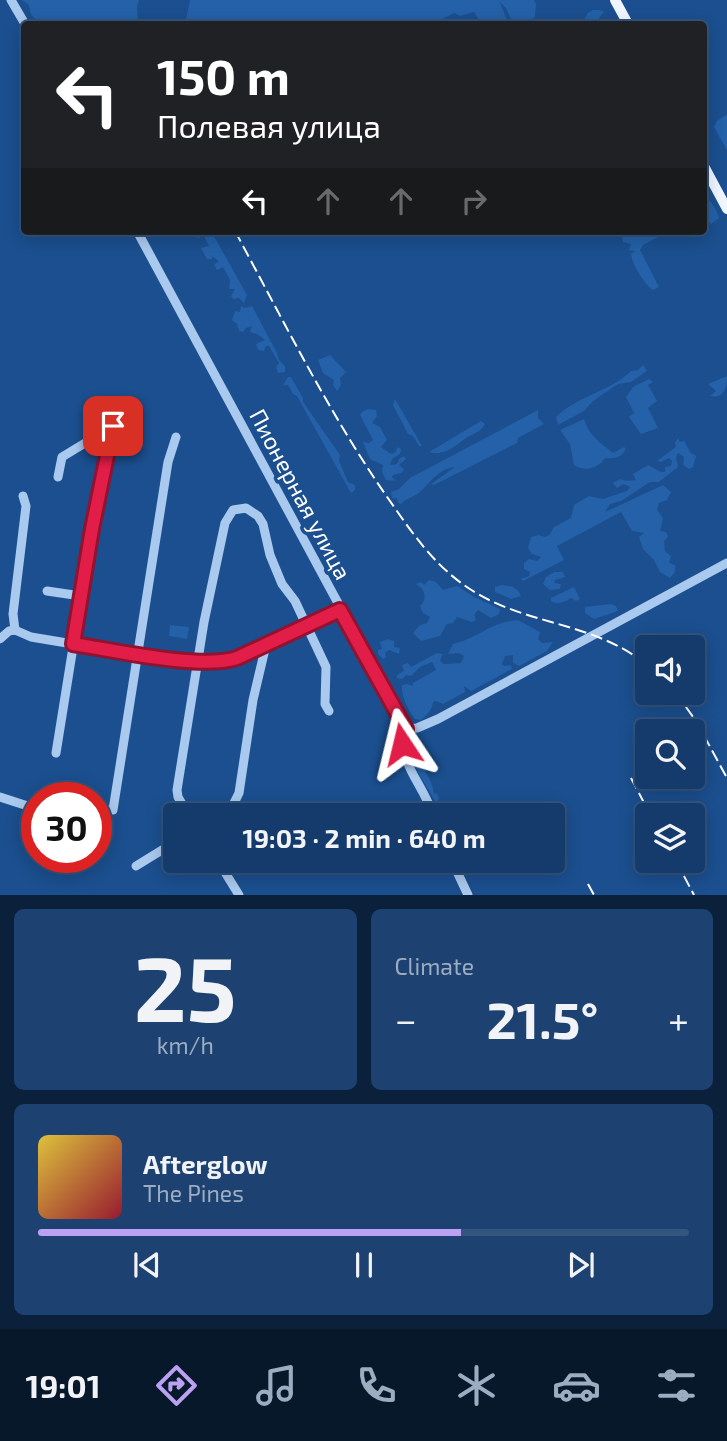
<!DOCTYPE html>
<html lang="en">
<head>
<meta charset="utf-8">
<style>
  :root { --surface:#143b6b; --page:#1d4271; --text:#f1f3f6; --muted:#9dadc1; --line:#33557e; --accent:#bca0f2 }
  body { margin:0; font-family:"Exo 2",sans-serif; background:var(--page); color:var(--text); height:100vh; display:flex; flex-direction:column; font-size:26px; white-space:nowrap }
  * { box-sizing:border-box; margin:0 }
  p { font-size:23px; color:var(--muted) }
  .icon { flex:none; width:38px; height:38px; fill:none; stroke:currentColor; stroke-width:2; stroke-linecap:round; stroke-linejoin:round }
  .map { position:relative; height:895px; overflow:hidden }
  .sheet { display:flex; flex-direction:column; gap:14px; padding:14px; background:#0b203b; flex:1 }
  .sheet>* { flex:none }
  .guide { position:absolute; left:21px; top:21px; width:686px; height:214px; border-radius:7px; box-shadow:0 4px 18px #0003,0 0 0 2px var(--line); background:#202124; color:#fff; overflow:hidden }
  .controls { position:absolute; left:635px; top:635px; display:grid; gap:14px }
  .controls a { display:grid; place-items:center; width:70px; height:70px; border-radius:7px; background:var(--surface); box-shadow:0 4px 18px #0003,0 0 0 2px var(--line); font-size:35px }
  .speed { position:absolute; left:21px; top:782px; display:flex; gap:14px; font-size:35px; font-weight:700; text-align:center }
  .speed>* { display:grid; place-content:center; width:91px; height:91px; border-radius:50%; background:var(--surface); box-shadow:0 4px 18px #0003,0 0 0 2px var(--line); line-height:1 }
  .speed .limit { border:10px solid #d22; background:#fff; color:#111 }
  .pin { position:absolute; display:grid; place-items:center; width:60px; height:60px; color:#fff; margin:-30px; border-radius:14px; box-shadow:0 4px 10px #0006 }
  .me { position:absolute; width:77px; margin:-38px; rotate:350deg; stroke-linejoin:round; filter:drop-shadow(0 0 5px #0008) }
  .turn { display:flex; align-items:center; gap:24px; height:147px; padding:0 21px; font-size:32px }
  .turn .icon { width:91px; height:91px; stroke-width:2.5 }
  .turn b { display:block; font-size:49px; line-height:60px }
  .lanes { display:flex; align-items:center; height:66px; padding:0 21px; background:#0003; justify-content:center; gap:35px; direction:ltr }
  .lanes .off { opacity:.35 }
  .big { font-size:52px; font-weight:700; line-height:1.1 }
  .sheet .tile { flex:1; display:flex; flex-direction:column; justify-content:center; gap:10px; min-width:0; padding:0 24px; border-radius:10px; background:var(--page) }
  .sheet .dial { align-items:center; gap:0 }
  .dial b { font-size:91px; line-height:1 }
  .song { display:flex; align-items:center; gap:21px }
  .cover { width:84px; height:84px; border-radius:10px; background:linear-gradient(135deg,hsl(50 70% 55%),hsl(350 70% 35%)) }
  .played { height:7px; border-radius:4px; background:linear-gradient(90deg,var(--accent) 65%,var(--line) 65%) }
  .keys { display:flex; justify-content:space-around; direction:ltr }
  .heat { display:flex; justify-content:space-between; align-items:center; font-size:38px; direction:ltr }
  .sheet .tiles { flex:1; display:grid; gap:14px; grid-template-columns:1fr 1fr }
  .tile:last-child { grid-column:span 2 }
  .trip { position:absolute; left:163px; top:803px; width:402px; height:70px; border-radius:7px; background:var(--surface); box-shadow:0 4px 18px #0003,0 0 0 2px var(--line); font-weight:700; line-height:70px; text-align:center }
  .dock { display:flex; height:112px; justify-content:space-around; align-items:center; background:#08182b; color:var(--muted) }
  .dock .icon { width:49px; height:49px }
  .dock .on { color:var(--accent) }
  .dock b { font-size:32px; color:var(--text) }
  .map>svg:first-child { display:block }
</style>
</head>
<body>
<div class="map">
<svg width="727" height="895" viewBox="0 0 727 895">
  <rect width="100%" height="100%" fill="#1b4f8f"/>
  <!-- green -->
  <g fill="#2461a8">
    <polygon points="22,0 139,0 137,6 138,24 37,24 38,21 31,15 29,5"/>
    <polygon points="190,0 534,0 536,4 535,17 525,24 513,24 506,8 499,1 509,24 461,24 465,19 479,20 474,12 460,16 454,13 433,24 185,24"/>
    <polygon points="593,10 600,10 604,12 599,18 601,22 573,24 577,19 584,20 588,13"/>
    <polygon points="726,115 727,115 727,150 714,127 717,121"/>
    <path d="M704,197C711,200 717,210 719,218L711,224L704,216Z"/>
    <polygon points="186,231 211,231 247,295 244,303 239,298 233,299 231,296 235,289 229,289 230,280 223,267 217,270 214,265 219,261 212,256 212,259 207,259 201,248 209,246 204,236 198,238 193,233 192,237 186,235"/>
    <path d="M628,231H669L643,245L640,250L659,287L653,290C644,284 632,264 631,254L635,251L629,250L631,244L623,242L622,237Z"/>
    <polygon points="241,306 245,308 252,306 277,353 279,360 285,366 285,372 278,373 276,367 279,363 269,346 266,346 264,351 258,350 256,344 265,340 257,334 250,332 252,326 246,328 243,332 239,331 237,324 232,320 235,311 240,312"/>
    <polygon points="330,355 346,372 340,378 341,385 337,391 333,385 334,380 323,373 318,360"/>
    <path d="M643,365L647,371L631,382L618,384L593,401L584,411L558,425L556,417C577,396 611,391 631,371L638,370Z"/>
    <path d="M727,376C727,388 724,399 710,396L716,391L708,384Z"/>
    <polygon points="288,377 291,377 303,398 303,402 340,455 339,461 348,482 355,485 355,490 351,493 297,396 293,394 288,385 283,385"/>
    <polygon points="649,379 653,382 648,385 657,401 648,408 658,428 641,434 629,417 634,413 626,397 633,387"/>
    <polygon points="395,399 422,446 419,446 413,436 408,434 393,405"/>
    <polygon points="369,409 376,410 377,416 372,423 380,427 387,440 381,447 391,454 396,452 397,447 401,449 400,454 392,459 390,465 397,464 399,459 404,456 406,459 399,465 404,469 401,473 393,475 392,477 396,481 386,480 382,472 383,465 370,459 363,442 369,443 373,440 360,415 363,411"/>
    <path d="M538,410V418L544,424L518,438L517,443L434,485L431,484L455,467C438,469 431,482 420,492C414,497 406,498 401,504L398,503L397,498H392L391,492L399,489L410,478Z"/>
    <path d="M584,419C589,436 600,442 613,453L624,447L626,449C621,458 614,459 605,458C598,469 584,472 574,465L570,444L560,430Z"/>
    <path d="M481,421L485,424C480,433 474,433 466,438C455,446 444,457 429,452Z"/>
    <polygon points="678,438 680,442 684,441 691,453 696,456 693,467 689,469 683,465 684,457 678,453 676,458 678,467 659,482 650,482 621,501 610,504 605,512 663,485 671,492 667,500 659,503 657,510 663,518 660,531 666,532 668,537 664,541 665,551 671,556 669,563 675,565 675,572 670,578 660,572 654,560 643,549 639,537 644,533 632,531 621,512 557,546 564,560 523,581 521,579 529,576 530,572 524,569 524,563 529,559 537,561 541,557 532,554 528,548 531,537 539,535 545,537 550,534 554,527 571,518 574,505 589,496 603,499 627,491 630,487 624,484 617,488 613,483 620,479 627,481 636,480 633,474 648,465 661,472 665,472 665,467 671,466 672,461 669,458 661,462 657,461 676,447 675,442"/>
    <polygon points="554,572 563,572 565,577 555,580 554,583 561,584 560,589 550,590 543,584 546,577"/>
    <path d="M429,580L436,582L443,590L457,586L476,598L500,609L499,614L491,618L478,610L474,615L476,620L472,622L457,617L453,623L447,624L440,636L421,641L413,633L420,625L427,623L430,617L423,613L420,606C428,599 425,589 416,584L421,582L424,585Z"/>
    <path d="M502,585C511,586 517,587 521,596L511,599L495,592V587Z"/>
    <path d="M574,587L580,599L576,601L571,598C565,602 558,605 551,601V598Z"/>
    <polygon points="611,604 616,606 618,611 594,619 585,613 585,607"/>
    <path d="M518,620L540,632L538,639L542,643L553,642L547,651L519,666L513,663V655L505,656L502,664L504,666L511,665L512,669L471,691L464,686L465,692L443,704L436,701L433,702C432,710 427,715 421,720L415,719C408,710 401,696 402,685L407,684L413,686V683L436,670L432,662L420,667L411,676L406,675L402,679L397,678V675L404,671L402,665L408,663L411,667L437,653L443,654L440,660L443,664L461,663L464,656L459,653L448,654L453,644C477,639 490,622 518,620Z"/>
    <polygon points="170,625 189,627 187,639 169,636"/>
    <polygon points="388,639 394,641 394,647 400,648 399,654 389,650 385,653 386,658 383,659 378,654 378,650 382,649 380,642"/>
    <path d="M416,760C424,766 433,783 434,794L437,793L439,799L436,803L413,763Z"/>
  </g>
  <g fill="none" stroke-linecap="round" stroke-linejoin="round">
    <!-- minor -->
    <g stroke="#a9c9ee" stroke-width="9">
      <polyline points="11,0 25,24"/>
      <path d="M137,231L406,729C395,762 425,785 433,816"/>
      <polyline points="58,477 62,457 113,426"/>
      <polyline points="47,591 81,596"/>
      <polyline points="15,630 31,637 73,644 199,661 221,662 237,658 340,609"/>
      <polyline points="15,630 13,614 26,506 23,496"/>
      <polyline points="0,639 9,631 15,630"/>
      <polyline points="406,729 417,728 438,719 727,563"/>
      <polyline points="56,753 92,529 109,438 117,415"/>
      <polyline points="0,797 37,809"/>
      <polyline points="96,810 113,810 168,462 176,437"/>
      <polyline points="189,816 178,797 177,790 204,622 225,523 233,510 246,508 258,516 263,524 270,555 282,584 295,601 326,667 325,704 329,711"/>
      <polyline points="221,816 232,807 239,793 253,700 266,645"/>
      <polyline points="218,861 239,895"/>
      <polyline points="452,861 468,895"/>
      <polyline points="136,866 175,842"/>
    </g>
    <!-- major -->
    <g stroke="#f0f6ff" stroke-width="10">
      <polyline points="615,0 628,24"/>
      <polyline points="704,166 727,209"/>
    </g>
    <!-- rail -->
    <g stroke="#fff" stroke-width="2" stroke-dasharray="12 5" stroke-linecap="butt">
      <path d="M235,231C283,320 328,411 385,494C411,531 434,567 473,591C529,626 596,622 648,666"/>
      <polyline points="676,693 696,721 727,778"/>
      <polyline points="631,778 651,816"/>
      <polyline points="676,861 694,895"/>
      <polyline points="588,884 594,895"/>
    </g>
  </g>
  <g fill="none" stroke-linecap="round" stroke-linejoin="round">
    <!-- route casing -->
    <g stroke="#92132f" stroke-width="18">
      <path id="route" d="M113,426L92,529L73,644C113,650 201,670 237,658L340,610L406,729L402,744"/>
    </g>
    <!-- route -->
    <use href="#route" stroke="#e11d48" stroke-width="12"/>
  </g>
  <g text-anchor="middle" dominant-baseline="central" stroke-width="7" stroke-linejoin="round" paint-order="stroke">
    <!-- street labels -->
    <g font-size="23" fill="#fff" stroke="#1b4f8f">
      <text transform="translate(301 494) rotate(62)">Пионерная улица</text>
    </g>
  </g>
</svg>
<div class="controls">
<a><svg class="icon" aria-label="sound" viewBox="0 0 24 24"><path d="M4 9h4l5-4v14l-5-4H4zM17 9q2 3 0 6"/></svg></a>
<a><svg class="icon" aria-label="search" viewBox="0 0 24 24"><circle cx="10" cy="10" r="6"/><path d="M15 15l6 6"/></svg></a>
<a><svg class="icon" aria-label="layers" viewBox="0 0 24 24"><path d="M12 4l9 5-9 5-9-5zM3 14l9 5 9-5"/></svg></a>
</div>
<div class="speed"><div class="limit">30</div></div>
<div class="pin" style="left:113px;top:426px;background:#d93025"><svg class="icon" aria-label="arrive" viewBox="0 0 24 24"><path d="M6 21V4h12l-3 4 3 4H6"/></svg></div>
<svg class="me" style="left:402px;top:744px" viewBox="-20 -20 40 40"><path d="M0-17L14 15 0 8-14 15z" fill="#e11d48" stroke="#fff" stroke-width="4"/></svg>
<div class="trip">19:03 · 2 min · 640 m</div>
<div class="guide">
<div class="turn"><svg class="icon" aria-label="left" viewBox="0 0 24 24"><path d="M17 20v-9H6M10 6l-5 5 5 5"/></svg><div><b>150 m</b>Полевая улица</div></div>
<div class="lanes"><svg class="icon" aria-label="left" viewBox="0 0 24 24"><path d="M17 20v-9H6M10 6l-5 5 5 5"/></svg><svg class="icon off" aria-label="ahead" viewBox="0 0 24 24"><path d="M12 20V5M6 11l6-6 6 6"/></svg><svg class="icon off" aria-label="ahead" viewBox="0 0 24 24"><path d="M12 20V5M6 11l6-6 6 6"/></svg><svg class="icon off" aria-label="right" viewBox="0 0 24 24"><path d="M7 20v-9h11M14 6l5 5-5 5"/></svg></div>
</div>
</div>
<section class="sheet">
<div class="tiles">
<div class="tile dial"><b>25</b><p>km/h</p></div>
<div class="tile"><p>Climate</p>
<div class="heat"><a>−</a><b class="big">21.5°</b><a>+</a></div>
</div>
<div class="tile">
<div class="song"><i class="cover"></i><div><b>Afterglow</b><p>The Pines</p></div></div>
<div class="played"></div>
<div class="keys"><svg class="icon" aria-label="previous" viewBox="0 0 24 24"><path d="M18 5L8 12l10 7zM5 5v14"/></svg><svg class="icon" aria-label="pause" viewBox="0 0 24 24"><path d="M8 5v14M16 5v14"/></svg><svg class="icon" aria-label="next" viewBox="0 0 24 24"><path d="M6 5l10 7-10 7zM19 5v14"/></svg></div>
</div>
</div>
</section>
<nav class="dock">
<b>19:01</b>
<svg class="icon on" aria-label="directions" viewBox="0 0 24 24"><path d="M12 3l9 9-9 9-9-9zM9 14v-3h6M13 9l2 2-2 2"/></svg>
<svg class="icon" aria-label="music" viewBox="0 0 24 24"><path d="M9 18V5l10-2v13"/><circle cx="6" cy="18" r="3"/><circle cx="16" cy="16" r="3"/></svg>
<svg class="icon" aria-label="phone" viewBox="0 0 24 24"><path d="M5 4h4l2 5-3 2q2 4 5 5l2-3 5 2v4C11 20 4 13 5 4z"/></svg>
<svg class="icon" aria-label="climate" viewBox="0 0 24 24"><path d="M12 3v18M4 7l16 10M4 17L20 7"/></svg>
<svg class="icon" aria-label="car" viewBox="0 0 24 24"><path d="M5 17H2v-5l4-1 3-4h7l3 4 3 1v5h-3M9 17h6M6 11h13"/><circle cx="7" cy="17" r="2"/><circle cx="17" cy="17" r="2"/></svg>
<svg class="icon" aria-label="filters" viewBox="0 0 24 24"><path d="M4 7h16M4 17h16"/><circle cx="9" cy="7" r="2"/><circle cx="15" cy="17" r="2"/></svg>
</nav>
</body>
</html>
